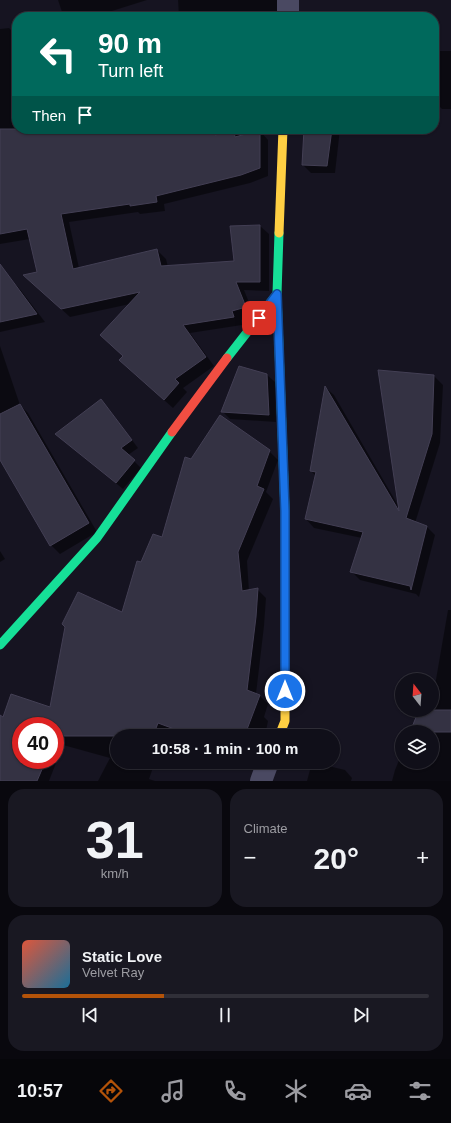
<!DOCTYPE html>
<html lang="en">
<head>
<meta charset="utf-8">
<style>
  :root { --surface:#100f19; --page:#191822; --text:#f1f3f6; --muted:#9c9ca2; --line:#302f38; --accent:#b45309 }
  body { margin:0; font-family:Helvetica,sans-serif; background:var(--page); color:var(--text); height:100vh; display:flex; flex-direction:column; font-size:15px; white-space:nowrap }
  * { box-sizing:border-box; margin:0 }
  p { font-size:13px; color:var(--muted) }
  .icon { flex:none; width:22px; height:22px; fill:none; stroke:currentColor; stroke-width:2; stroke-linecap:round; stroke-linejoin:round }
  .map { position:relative; height:781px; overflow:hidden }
  .sheet { display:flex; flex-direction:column; gap:8px; padding:8px; background:#09080e; flex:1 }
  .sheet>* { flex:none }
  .hud { position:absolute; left:12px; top:12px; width:427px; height:122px; border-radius:16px; box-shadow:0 1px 3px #0004,0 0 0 1px var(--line); background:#00695c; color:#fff; overflow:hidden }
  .needle { width:26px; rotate:343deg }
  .buttons { position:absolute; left:395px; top:673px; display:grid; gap:8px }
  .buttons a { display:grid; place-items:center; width:44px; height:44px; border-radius:50%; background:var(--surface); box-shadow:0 1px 3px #0004,0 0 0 1px var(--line); font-size:20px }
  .speed { position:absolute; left:12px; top:717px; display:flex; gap:8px; font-size:20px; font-weight:700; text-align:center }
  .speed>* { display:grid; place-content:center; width:52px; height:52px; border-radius:50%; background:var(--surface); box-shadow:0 1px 3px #0004,0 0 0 1px var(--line); line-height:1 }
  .speed .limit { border:6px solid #d22; background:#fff; color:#111 }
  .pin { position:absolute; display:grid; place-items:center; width:34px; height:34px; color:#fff; margin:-17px; border-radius:8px; box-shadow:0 2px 6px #0006 }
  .me { position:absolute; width:44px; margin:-22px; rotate:0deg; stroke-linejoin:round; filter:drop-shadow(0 0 3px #0008) }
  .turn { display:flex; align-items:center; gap:14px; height:84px; padding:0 20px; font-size:18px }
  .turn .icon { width:52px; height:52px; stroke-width:2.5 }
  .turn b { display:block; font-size:28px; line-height:34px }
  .then { display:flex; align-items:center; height:38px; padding:0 20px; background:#0003; gap:8px; font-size:15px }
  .big { font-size:30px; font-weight:600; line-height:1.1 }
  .sheet .widget { flex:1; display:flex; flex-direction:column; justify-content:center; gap:6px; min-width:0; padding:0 14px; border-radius:16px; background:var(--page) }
  .sheet .dial { align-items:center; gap:0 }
  .dial b { font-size:52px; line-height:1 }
  .song { display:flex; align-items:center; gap:12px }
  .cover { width:48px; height:48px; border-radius:6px; background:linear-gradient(135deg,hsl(10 70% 55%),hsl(200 70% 35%)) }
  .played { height:4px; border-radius:2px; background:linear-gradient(90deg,var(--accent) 35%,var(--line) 35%) }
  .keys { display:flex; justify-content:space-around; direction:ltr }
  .heat { display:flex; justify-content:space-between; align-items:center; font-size:22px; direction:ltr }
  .sheet .tiles { flex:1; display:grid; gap:8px; grid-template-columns:1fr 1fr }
  .widget:last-child { grid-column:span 2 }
  .trip { position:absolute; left:110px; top:729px; width:230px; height:40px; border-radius:20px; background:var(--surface); box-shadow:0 1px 3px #0004,0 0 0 1px var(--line); font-weight:600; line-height:40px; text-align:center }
  .menu { display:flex; height:64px; justify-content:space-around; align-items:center; background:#06060a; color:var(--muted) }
  .menu .icon { width:28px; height:28px }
  .menu .current { color:var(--accent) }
  .menu b { font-size:18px; color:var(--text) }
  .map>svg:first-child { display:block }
</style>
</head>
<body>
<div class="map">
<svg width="451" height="781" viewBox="0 0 451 781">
  <rect width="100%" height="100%" fill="#161421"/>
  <!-- shadow -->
  <g fill="#0007" fill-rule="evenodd">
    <polygon points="58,0 147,0 93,17 65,17 63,15"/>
    <polygon points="178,0 287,0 284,17 179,17"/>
    <polygon points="9,28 17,36 17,129 239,129 241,136 260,131 268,140 268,176 250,183 164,204 165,211 140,214 138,212 69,222 79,268 157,250 166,259 168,267 235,262 260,226 269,234 269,291 244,290 254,315 241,320 242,325 190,333 214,366 183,388 187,392 173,408 129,369 124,356 130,304 70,317 25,276 39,273 30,239 0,244 0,29"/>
    <polygon points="434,51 451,51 451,109 442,109 434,101"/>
    <polygon points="305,129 340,129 335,173 311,173 303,165"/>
    <polygon points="10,279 19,288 45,322 0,332 0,281"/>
    <polygon points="0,346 20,405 28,413 97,532 60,554 51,545 0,456"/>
    <polygon points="379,371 434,376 443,385 440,443 415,523 427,527 435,535 419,597 416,594 360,580 352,572 362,538 314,528 306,519 316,476 311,471 326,388 334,395 399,507"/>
    <polygon points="267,375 275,382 276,422 230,419 223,412"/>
    <polygon points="101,401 108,408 138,448 128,455 141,468 123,489 56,434"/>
    <path d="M269,451L278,460L266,492L273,499L247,561L249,591L257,589L266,598L264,626L256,694L260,696L268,704L264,717L268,721L265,736H180L167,731L165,736H117V762H155L149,779L155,781H98L110,758L63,745L49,781H0V730L51,708L123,614L142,564L162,539L191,460ZM21,726H55V760H21Z"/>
    <polygon points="0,551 5,559 0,562"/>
    <polygon points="448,610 451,610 451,781 392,781 395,770 402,753 402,762 432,762 432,732 411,732 419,710 432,710 432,691 434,691"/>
    <polygon points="312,762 345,770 352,778 351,781 307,781"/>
  </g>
  <!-- building -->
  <g fill="#343243" stroke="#433f54">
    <polygon points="0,129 213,129 215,135 234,131 235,137 260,130 260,168 241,175 156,196 157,202 130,206 130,204 61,214 73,269 157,249 161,266 234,261 230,226 260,225 260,282 236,282 246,307 232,311 234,317 183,325 206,357 175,379 179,383 164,400 119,360 123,356 100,335 140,292 61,309 23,275 37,272 27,229 0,234"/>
    <polygon points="304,129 332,129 327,166 302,165"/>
    <polygon points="0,264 37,314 0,322"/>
    <polygon points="239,366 267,374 269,415 221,412"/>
    <polygon points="378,370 434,375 432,434 406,518 427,526 411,590 410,586 350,572 363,532 305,519 316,472 310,471 325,386 399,511"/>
    <polygon points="101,399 132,440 121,448 135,460 116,483 55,434"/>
    <polygon points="20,404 89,523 50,546 0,460 0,414"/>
    <polygon points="220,415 270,450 257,486 264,489 238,552 242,591 258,588 256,617 247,690 260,695 246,732 238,732 238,736 193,736 158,723 153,736 55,736 55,726 21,726 21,760 46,760 37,781 0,781 0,715 3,717 11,694 50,707 65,627 62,624 78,592 122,612 137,561 141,562 153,534 162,537 185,457 191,459"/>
    <polygon points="419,710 451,710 451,732 410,732"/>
  </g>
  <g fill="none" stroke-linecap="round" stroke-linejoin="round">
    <!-- street -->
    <g stroke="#4a4962" stroke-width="22">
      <polyline points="288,17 288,0"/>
      <polyline points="261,781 268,762"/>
    </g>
    <!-- fast -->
    <g stroke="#16e098" stroke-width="9">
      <polyline points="279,233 277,294 285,511 285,599"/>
      <polyline points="227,358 277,294"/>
      <polyline points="0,645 97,538 172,432"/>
    </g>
    <!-- slow -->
    <g stroke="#ffcf43" stroke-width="9">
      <polyline points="279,233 283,129"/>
      <polyline points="279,736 285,721 285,599"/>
    </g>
    <!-- jam -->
    <polyline stroke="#f24e42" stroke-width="9" points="172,432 227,358"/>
  </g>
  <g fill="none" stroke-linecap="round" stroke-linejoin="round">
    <!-- route casing -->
    <g stroke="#114b97" stroke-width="10">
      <polyline id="route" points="259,318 277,294 285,511 285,691"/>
    </g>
    <!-- route -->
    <use href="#route" stroke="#1a73e8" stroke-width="7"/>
  </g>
</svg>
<div class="buttons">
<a><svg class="needle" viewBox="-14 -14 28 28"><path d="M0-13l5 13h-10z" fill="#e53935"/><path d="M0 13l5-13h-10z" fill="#9c9ca2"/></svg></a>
<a><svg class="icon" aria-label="layers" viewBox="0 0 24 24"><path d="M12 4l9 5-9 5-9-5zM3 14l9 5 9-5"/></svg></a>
</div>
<div class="speed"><div class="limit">40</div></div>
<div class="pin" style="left:259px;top:318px;background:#d93025"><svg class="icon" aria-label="arrive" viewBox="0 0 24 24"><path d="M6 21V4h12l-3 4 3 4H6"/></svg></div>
<svg class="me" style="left:285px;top:691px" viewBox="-20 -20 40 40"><circle r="17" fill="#1a73e8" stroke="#fff" stroke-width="3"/><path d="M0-11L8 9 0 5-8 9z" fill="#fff"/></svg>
<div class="trip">10:58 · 1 min · 100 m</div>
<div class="hud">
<div class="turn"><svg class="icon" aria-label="left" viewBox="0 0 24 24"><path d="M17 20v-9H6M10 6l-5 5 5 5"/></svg><div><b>90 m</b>Turn left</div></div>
<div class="then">Then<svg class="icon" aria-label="arrive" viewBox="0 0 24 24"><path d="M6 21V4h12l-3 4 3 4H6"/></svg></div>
</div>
</div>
<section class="sheet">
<div class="tiles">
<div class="widget dial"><b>31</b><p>km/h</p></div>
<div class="widget"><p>Climate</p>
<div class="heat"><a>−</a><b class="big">20°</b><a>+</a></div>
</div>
<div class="widget">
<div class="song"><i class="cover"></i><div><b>Static Love</b><p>Velvet Ray</p></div></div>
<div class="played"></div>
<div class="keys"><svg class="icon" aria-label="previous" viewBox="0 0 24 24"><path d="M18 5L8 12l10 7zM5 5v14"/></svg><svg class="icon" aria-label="pause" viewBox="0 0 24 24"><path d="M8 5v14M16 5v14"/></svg><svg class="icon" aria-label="next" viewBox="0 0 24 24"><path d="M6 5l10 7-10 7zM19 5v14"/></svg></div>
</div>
</div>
</section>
<nav class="menu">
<b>10:57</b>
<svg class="icon current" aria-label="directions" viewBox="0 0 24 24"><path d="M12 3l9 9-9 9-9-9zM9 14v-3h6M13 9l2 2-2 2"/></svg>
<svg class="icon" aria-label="music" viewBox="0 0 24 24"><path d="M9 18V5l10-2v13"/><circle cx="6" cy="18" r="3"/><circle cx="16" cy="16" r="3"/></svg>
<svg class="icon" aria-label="phone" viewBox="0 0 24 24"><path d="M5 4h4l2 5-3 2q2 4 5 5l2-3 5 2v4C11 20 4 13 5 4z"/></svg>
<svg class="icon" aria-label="climate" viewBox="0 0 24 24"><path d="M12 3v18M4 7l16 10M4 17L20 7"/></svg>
<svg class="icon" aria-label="car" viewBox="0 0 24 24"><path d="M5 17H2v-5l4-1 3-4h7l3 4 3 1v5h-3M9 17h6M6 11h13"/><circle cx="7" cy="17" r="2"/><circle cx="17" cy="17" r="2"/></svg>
<svg class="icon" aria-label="filters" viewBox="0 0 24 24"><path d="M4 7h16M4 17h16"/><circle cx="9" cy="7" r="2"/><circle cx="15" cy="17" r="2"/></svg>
</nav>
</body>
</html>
